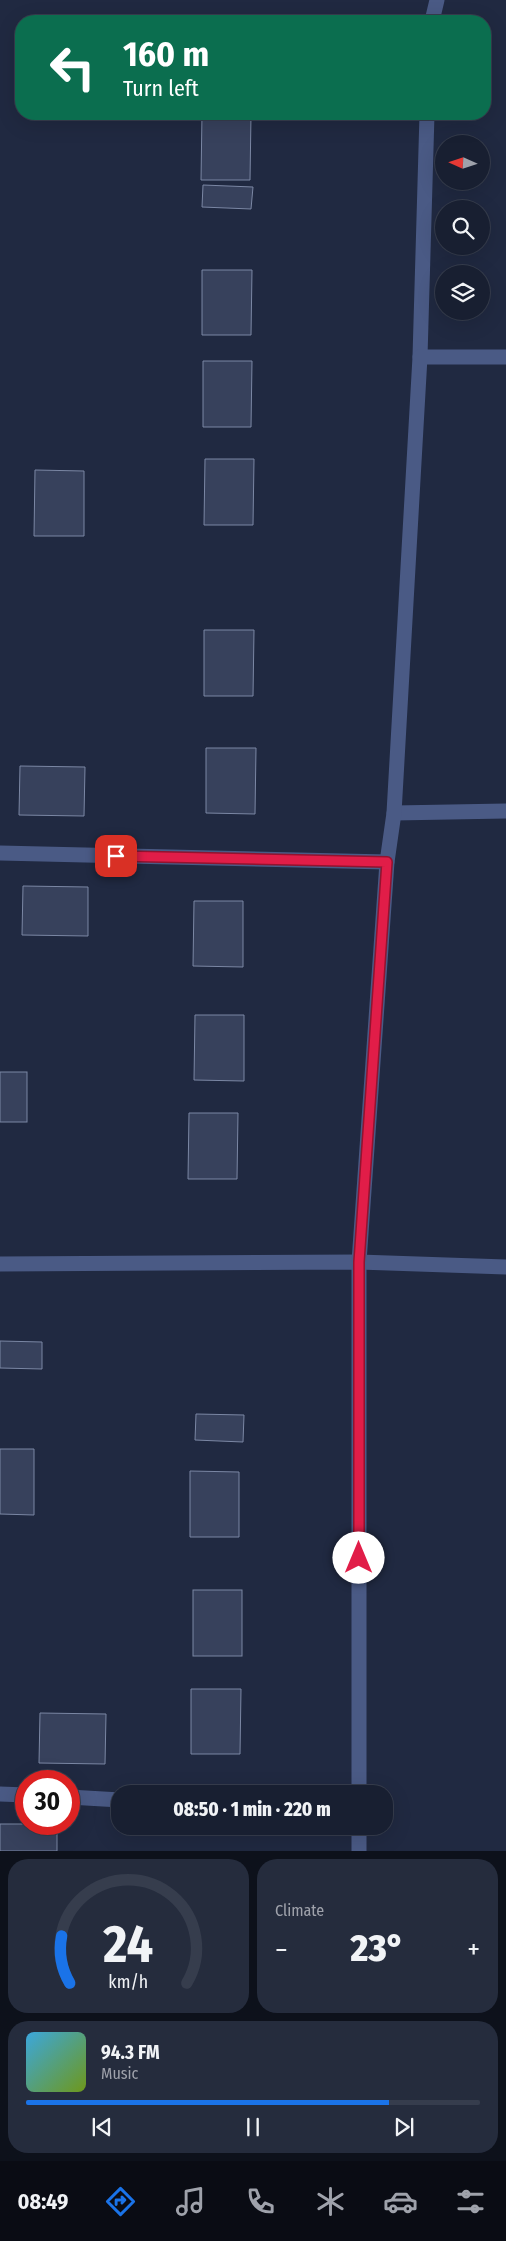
<!DOCTYPE html>
<html lang="en">
<head>
<meta charset="utf-8">
<style>
  :root { --surface:#181f31; --page:#252c3d; --text:#f1f3f6; --muted:#9fa2ab; --line:#363d4d; --accent:#1a73e8 }
  body { margin:0; font-family:"Fira Sans Condensed",sans-serif; background:var(--page); color:var(--text); height:100vh; display:flex; flex-direction:column; font-size:19px; white-space:nowrap }
  * { box-sizing:border-box; margin:0 }
  p { font-size:16px; color:var(--muted) }
  .icon { flex:none; width:28px; height:28px; fill:none; stroke:currentColor; stroke-width:2; stroke-linecap:round; stroke-linejoin:round }
  .map { position:relative; height:1851px; overflow:hidden }
  .details { display:flex; flex-direction:column; gap:8px; padding:8px; background:#0d111b; flex:1 }
  .details>* { flex:none }
  .top-card { position:absolute; left:15px; top:15px; width:476px; height:105px; border-radius:20px; box-shadow:0 5px 20px #0002,0 0 0 1px var(--line); background:#0b6e4f; color:#fff; overflow:hidden }
  .needle { width:32px; rotate:273deg }
  .controls { position:absolute; left:435px; top:135px; display:grid; gap:10px }
  .controls a { display:grid; place-items:center; width:55px; height:55px; border-radius:50%; background:var(--surface); box-shadow:0 5px 20px #0002,0 0 0 1px var(--line); font-size:25px }
  .speed { position:absolute; left:15px; top:1770px; display:flex; gap:10px; font-size:25px; font-weight:700; text-align:center }
  .speed>* { display:grid; place-content:center; width:65px; height:65px; border-radius:50%; background:var(--surface); box-shadow:0 5px 20px #0002,0 0 0 1px var(--line); line-height:1 }
  .speed .limit { border:8px solid #d22; background:#fff; color:#111 }
  .pin { position:absolute; display:grid; place-items:center; width:42px; height:42px; color:#fff; margin:-21px; border-radius:10px; box-shadow:0 2px 8px #0006 }
  .me { position:absolute; width:55px; margin:-28px; rotate:0deg; stroke-linejoin:round; filter:drop-shadow(0 0 4px #0008) }
  .turn { display:flex; align-items:center; gap:18px; height:105px; padding:0 25px; font-size:22px }
  .turn .icon { width:65px; height:65px; stroke-width:2.5 }
  .turn b { display:block; font-size:35px; line-height:42px }
  .big { font-size:38px; font-weight:800; line-height:1.1 }
  .details .widget { flex:1; display:flex; flex-direction:column; justify-content:center; gap:8px; min-width:0; padding:0 18px; border-radius:20px; background:var(--page) }
  .details .dial { align-items:center; gap:0 }
  .dial svg { height:130px; overflow:visible; fill:none; stroke:var(--line); stroke-width:7; stroke-linecap:round; text-anchor:middle }
  .dial text { fill:var(--text); stroke:none }
  .song { display:flex; align-items:center; gap:15px }
  .cover { width:60px; height:60px; border-radius:8px; background:linear-gradient(135deg,hsl(200 70% 55%),hsl(80 70% 35%)) }
  .played { height:5px; border-radius:2px; background:linear-gradient(90deg,var(--accent) 80%,var(--line) 80%) }
  .keys { display:flex; justify-content:space-around; direction:ltr }
  .heat { display:flex; justify-content:space-between; align-items:center; font-size:28px; direction:ltr }
  .details .tiles { flex:1; display:grid; gap:8px; grid-template-columns:1fr 1fr }
  .widget:last-child { grid-column:span 2 }
  .trip { position:absolute; left:111px; top:1785px; width:282px; height:50px; border-radius:20px; background:var(--surface); box-shadow:0 5px 20px #0002,0 0 0 1px var(--line); font-weight:800; line-height:50px; text-align:center }
  .menu { display:flex; height:80px; justify-content:space-around; align-items:center; background:#0a0c14; color:var(--muted) }
  .menu .icon { width:35px; height:35px }
  .menu .current { color:var(--accent) }
  .menu b { font-size:22px; color:var(--text) }
  .map>svg:first-child { display:block }
</style>
</head>
<body>
<div class="map">
<svg width="506" height="1851" viewBox="0 0 506 1851">
  <rect width="100%" height="100%" fill="#202941"/>
  <!-- building -->
  <g fill="#37415c" stroke="#7b87a4">
    <polygon points="202,114 251,115 250,180 201,180"/>
    <polygon points="203,185 253,187 251,209 202,207"/>
    <polygon points="202,270 252,270 251,335 202,335"/>
    <polygon points="203,361 252,361 251,427 203,427"/>
    <polygon points="205,459 254,459 253,525 204,525"/>
    <polygon points="35,470 84,471 84,536 34,536"/>
    <polygon points="204,630 254,630 253,696 204,696"/>
    <polygon points="206,748 256,748 255,814 206,813"/>
    <polygon points="20,766 85,767 84,816 19,815"/>
    <polygon points="23,886 88,887 88,936 22,935"/>
    <polygon points="194,901 243,901 243,967 193,966"/>
    <polygon points="195,1015 244,1015 244,1081 194,1080"/>
    <rect x="0" y="1072" width="27" height="50"/>
    <polygon points="189,1113 238,1113 237,1179 188,1179"/>
    <polygon points="0,1341 42,1342 42,1369 0,1368"/>
    <polygon points="196,1414 244,1415 243,1442 195,1440"/>
    <polygon points="0,1449 34,1449 34,1515 0,1514"/>
    <polygon points="190,1471 239,1472 239,1537 190,1537"/>
    <rect x="193" y="1590" width="49" height="66"/>
    <polygon points="191,1689 241,1689 240,1754 191,1754"/>
    <polygon points="40,1713 106,1714 105,1764 39,1763"/>
    <rect x="0" y="1824" width="57" height="27"/>
  </g>
  <g fill="none" stroke-linecap="round" stroke-linejoin="round">
    <!-- street -->
    <g stroke="#4a5a85" stroke-width="15">
      <polyline points="432,21 437,0"/>
      <polyline points="420,357 427,114"/>
      <polyline points="394,813 506,811"/>
      <polyline points="0,853 387,862"/>
      <polyline points="0,1264 359,1262 506,1267"/>
      <polyline points="0,1794 26,1795"/>
      <polyline points="359,1794 359,1262 387,862 394,813 420,357 506,357"/>
      <polyline points="69,1797 120,1800"/>
      <polyline points="359,1851 359,1826"/>
    </g>
  </g>
  <g fill="none" stroke-linecap="round" stroke-linejoin="round">
    <!-- route casing -->
    <g stroke="#92132f" stroke-width="12">
      <polyline id="route" points="116,856 387,862 359,1262 359,1558"/>
    </g>
    <!-- route -->
    <use href="#route" stroke="#e11d48" stroke-width="9"/>
  </g>
</svg>
<div class="controls">
<a><svg class="needle" viewBox="-14 -14 28 28"><path d="M0-13l5 13h-10z" fill="#e53935"/><path d="M0 13l5-13h-10z" fill="#9fa2ab"/></svg></a>
<a><svg class="icon" aria-label="search" viewBox="0 0 24 24"><circle cx="10" cy="10" r="6"/><path d="M15 15l6 6"/></svg></a>
<a><svg class="icon" aria-label="layers" viewBox="0 0 24 24"><path d="M12 4l9 5-9 5-9-5zM3 14l9 5 9-5"/></svg></a>
</div>
<div class="speed"><div class="limit">30</div></div>
<div class="pin" style="left:116px;top:856px;background:#d93025"><svg class="icon" aria-label="arrive" viewBox="0 0 24 24"><path d="M6 21V4h12l-3 4 3 4H6"/></svg></div>
<svg class="me" style="left:359px;top:1558px" viewBox="-20 -20 40 40"><circle r="19" fill="#fff"/><path d="M0-13L10 11 0 6-10 11z" fill="#e11d48"/></svg>
<div class="trip">08:50 · 1 min · 220 m</div>
<div class="top-card">
<div class="turn"><svg class="icon" aria-label="left" viewBox="0 0 24 24"><path d="M17 20v-9H6M10 6l-5 5 5 5"/></svg><div><b>160 m</b>Turn left</div></div>
</div>
</div>
<section class="details">
<div class="tiles">
<div class="widget dial"><svg viewBox="0 0 100 80">
<path d="M14 69A42 42 0 1 1 86 69"/>
<path d="M14 69A42 42 0 0 1 9 40" stroke="#1a73e8"/>
<text x="50" y="56" font-size="32" font-weight="700">24</text>
<text x="50" y="72" font-size="11">km/h</text>
</svg></div>
<div class="widget"><p>Climate</p>
<div class="heat"><a>−</a><b class="big">23°</b><a>+</a></div>
</div>
<div class="widget">
<div class="song"><i class="cover"></i><div><b>94.3 FM</b><p>Music</p></div></div>
<div class="played"></div>
<div class="keys"><svg class="icon" aria-label="previous" viewBox="0 0 24 24"><path d="M18 5L8 12l10 7zM5 5v14"/></svg><svg class="icon" aria-label="pause" viewBox="0 0 24 24"><path d="M8 5v14M16 5v14"/></svg><svg class="icon" aria-label="next" viewBox="0 0 24 24"><path d="M6 5l10 7-10 7zM19 5v14"/></svg></div>
</div>
</div>
</section>
<nav class="menu">
<b>08:49</b>
<svg class="icon current" aria-label="directions" viewBox="0 0 24 24"><path d="M12 3l9 9-9 9-9-9zM9 14v-3h6M13 9l2 2-2 2"/></svg>
<svg class="icon" aria-label="music" viewBox="0 0 24 24"><path d="M9 18V5l10-2v13"/><circle cx="6" cy="18" r="3"/><circle cx="16" cy="16" r="3"/></svg>
<svg class="icon" aria-label="phone" viewBox="0 0 24 24"><path d="M5 4h4l2 5-3 2q2 4 5 5l2-3 5 2v4C11 20 4 13 5 4z"/></svg>
<svg class="icon" aria-label="climate" viewBox="0 0 24 24"><path d="M12 3v18M4 7l16 10M4 17L20 7"/></svg>
<svg class="icon" aria-label="car" viewBox="0 0 24 24"><path d="M5 17H2v-5l4-1 3-4h7l3 4 3 1v5h-3M9 17h6M6 11h13"/><circle cx="7" cy="17" r="2"/><circle cx="17" cy="17" r="2"/></svg>
<svg class="icon" aria-label="filters" viewBox="0 0 24 24"><path d="M4 7h16M4 17h16"/><circle cx="9" cy="7" r="2"/><circle cx="15" cy="17" r="2"/></svg>
</nav>
</body>
</html>
